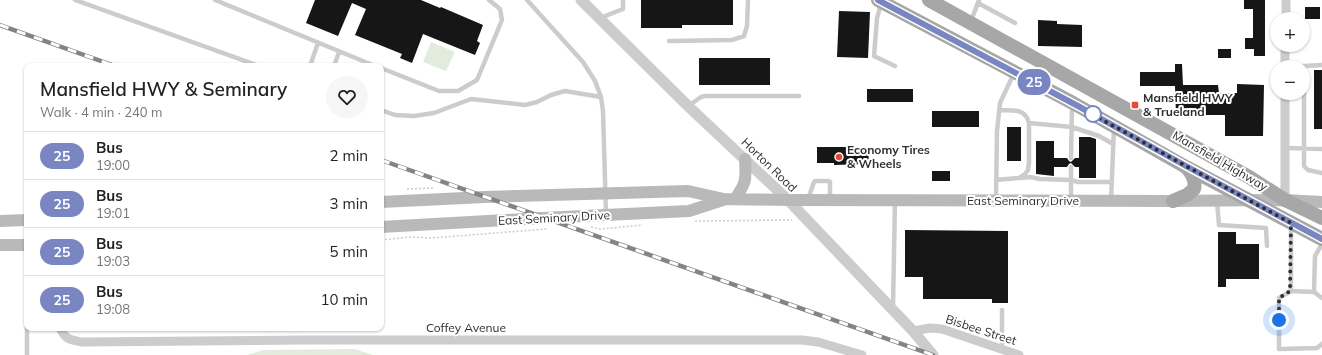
<!DOCTYPE html>
<html lang="en">
<head>
<meta charset="utf-8">
<style>
	:root { --surface:#fff; --page:#f6f6f6; --text:#222; --muted:#767676; --line:#e0e0e0 }
	body { margin:0; font-family:Mulish,sans-serif; background:var(--page); color:var(--text); height:100vh; display:flex; flex-direction:column; font-size:15px; white-space:nowrap }
	* { box-sizing:border-box; margin:0 }
	p { font-size:13px; color:var(--muted) }
	.icon { flex:none; width:22px; height:22px; fill:none; stroke:currentColor; stroke-width:2; stroke-linecap:round; stroke-linejoin:round }
	.map { position:relative; flex:1; overflow:hidden }
	.panel { position:absolute; left:24px; top:63px; width:360px; height:268px; display:flex; flex-direction:column; background:var(--surface); border-radius:8px; box-shadow:0 1px 3px #0004 }
	.panel>* { flex:none }
	.badge { padding:0 8px; border-radius:13px; font-size:14px; line-height:26px }
	.buttons { position:absolute; left:1270px; top:12px; display:grid; gap:8px }
	.buttons a { display:grid; place-items:center; width:40px; height:40px; border-radius:50%; background:var(--surface); box-shadow:0 1px 3px #0004; font-size:20px }
	.you { position:absolute; width:20px; height:20px; margin:-10px; border:3px solid #fff; border-radius:50%; background:#1a73e8; box-shadow:0 0 0 6px #1a73e833 }
	.map>.badge { position:absolute; translate:-50% -50%; box-shadow:0 0 0 2px #fff }
	.round { display:grid; place-items:center; flex:none; width:42px; height:42px; border-radius:21px; background:var(--page) }
	.overview { display:flex; align-items:center; justify-content:space-between; height:68px; padding:0 16px }
	h1 { font-size:19px; font-weight:600; line-height:30px }
	ul { padding:0; list-style:none }
	li { display:flex; align-items:center; gap:12px; height:48px; padding:0 16px; border-top:1px solid var(--line) }
	li div { flex:1 }
	li b { display:block; font-size:15px }
	li em { font-style:normal }
	li .badge { min-width:44px; font-weight:700; text-align:center }
	.map>svg:first-child { display:block }
</style>
</head>
<body>
<div class="map">
<svg width="1322" height="355" viewBox="0 0 1322 355">
	<rect width="100%" height="100%" fill="#fff"/>
	<path fill="#e2ecdd" d="M 431,42 L 455,52 L 446,71 L 423,62 Z
		M 355,349 L 373,355 L 247,355 L 263,350 Z"/>
	<path fill="#161616" d="M 315,0 L 421,0 L 440,8 L 441,7 L 483,25 L 477,41 L 480,43 L 475,55 L 423,34 L 412,63 L 400,58 L 402,54 L 355,35 L 366,9 L 352,3 L 338,36 L 306,23 Z
		M 641,0 L 733,0 L 733,25 L 682,25 L 682,28 L 641,28 Z
		M 1244,0 L 1265,0 L 1265,56 L 1254,56 L 1254,49 L 1245,49 L 1245,38 L 1253,38 L 1253,9 L 1244,9 Z
		M 1305,7 L 1320,7 L 1320,19 L 1305,19 Z
		M 839,11 L 870,12 L 868,58 L 837,57 Z
		M 1038,20 L 1057,21 L 1057,24 L 1082,25 L 1082,47 L 1038,46 Z
		M 1218,49 L 1231,49 L 1231,58 L 1218,58 Z
		M 699,58 L 770,58 L 770,85 L 699,85 Z
		M 1175,64 L 1182,64 L 1183,85 L 1218,85 L 1219,93 L 1237,93 L 1237,84 L 1264,85 L 1263,136 L 1225,136 L 1225,115 L 1176,115 L 1175,86 L 1140,86 L 1140,72 L 1175,72 Z
		M 1314,70 L 1322,70 L 1322,129 L 1314,129 Z
		M 867,89 L 913,89 L 913,102 L 867,102 Z
		M 932,111 L 979,111 L 979,127 L 932,127 Z
		M 1007,127 L 1021,127 L 1021,161 L 1007,161 Z
		M 1079,137 L 1090,137 L 1096,139 L 1096,178 L 1079,178 L 1079,167 L 1075,167 L 1071,163 L 1069,164 L 1067,167 L 1054,167 L 1054,176 L 1036,174 L 1036,141 L 1054,141 L 1054,158 L 1067,158 L 1069,161 L 1071,162 L 1075,158 L 1079,158 Z
		M 817,147 L 868,147 L 869,164 L 834,165 L 834,163 L 817,163 Z
		M 932,171 L 950,171 L 950,181 L 932,181 Z
		M 905,230 L 1008,231 L 1008,303 L 992,303 L 992,299 L 923,299 L 923,277 L 905,277 Z
		M 1218,232 L 1236,232 L 1236,244 L 1259,244 L 1259,279 L 1226,279 L 1226,287 L 1218,287 Z"/>
	<g fill="none" stroke-linecap="round" stroke-linejoin="round">
		<path stroke="#ccc" stroke-width="1.5" stroke-dasharray="2 2" stroke-linecap="butt" d="M 407,189 L 435,188
			M 695,221 L 792,220
			M 591,227 L 600,229 L 643,225
			M 381,240 L 410,237 L 431,238 L 547,229"/>
		<path stroke="#ccc" stroke-width="4.5" d="M 75,0 L 259,66
			M 215,0 L 375,66
			M 527,0 L 583,62 L 595,81 L 601,97 L 603,111 L 606,214
			M 978,3 L 1015,23
			M 881,4 L 877,18 L 874,56 L 895,66
			M 600,18 L 623,9 L 623,0
			M 971,21 L 979,0
			M 669,41 L 732,40 L 744,36 L 747,26 L 748,0
			M 1322,65 L 1304,66 L 1304,166 L 1308,170 L 1322,173
			M 310,66 L 318,43
			M 334,66 L 339,52
			M 1285,66 L 1304,66
			M 381,68 L 439,91 L 458,91 L 477,80 L 502,20 L 500,9 L 489,0
			M 688,106 L 701,97 L 705,96 L 799,96
			M 381,110 L 395,115 L 414,116 L 434,113 L 471,99 L 525,105 L 537,102 L 551,95 L 565,91 L 601,97
			M 1029,123 L 1072,127 L 1099,136 L 1113,144
			M 1285,148 L 1322,149
			M 1071,158 L 1072,106
			M 1020,178 L 1030,177 L 1040,179 L 1071,180 L 1078,182 L 1111,182
			M 996,180 L 1019,178 L 1025,174 L 1028,170 L 1029,163 L 1029,123 C 1025,107 1012,111 999,110
			M 808,199 L 814,182 L 815,181 L 829,181 L 830,182 L 830,200
			M 996,200 L 997,131 L 1000,103 L 1014,73
			M 1071,201 L 1071,167
			M 1111,201 L 1114,128
			M 1217,201 L 1219,225 L 1266,228 L 1267,246
			M 1291,225 L 1291,291 L 1314,292 L 1315,256 L 1322,244
			M 1291,291 L 1279,298 L 1279,349 L 1317,348 L 1322,344
			M 1314,292 L 1322,298
			M 893,307 L 895,201
			M 1002,310 L 1002,349
			M 27,355 L 27,328"/>
		<path stroke="#ccc" stroke-width="9" d="M 1286,19 L 1286,0
			M 1285,67 L 1285,45
			M 1285,200 L 1285,93
			M 60,328 C 66,340 70,340 82,342 L 303,340 L 802,340 L 818,342 L 862,355
			M 913,331 L 930,328 L 942,329 L 1019,355"/>
		<path stroke="#ccc" stroke-width="11" d="M 581,0 L 688,106 L 788,200 L 913,331 L 933,355"/>
		<path stroke="#b9b9b9" stroke-width="12" d="M 735,199 C 747,181 746,180 745,159
			M 381,202 L 485,197 L 688,191 L 724,199 L 788,200 L 1173,201 L 1285,200 L 1322,202
			M 0,221 L 27,220
			M 381,227 L 542,218 L 689,211 L 723,200
			M 0,245 L 27,245"/>
		<path stroke="#a7a7a7" stroke-width="14" d="M 878,0 L 1073,103 L 1186,167 L 1322,239
			M 929,0 L 1249,177 L 1285,200 L 1322,218
			M 1173,201 L 1187,195 L 1194,189 C 1196,180 1192,173 1186,167"/>
		<g stroke="#848484" stroke-width="4.5">
			<path id="rail" d="M 0,25 L 115,66
				M 381,160 L 933,355"/>
		</g>
		<use href="#rail" stroke="#fff" stroke-width="3" stroke-dasharray="9" stroke-linecap="butt"/>
	</g>
	<g fill="none" stroke-linecap="round" stroke-linejoin="round">
		<g stroke="#fff" stroke-width="9">
			<path id="line" d="M 878,0 L 1078,106 L 1186,166 L 1322,239"/>
		</g>
		<use href="#line" stroke="#7986c2" stroke-width="6"/>
		<path stroke="#2f2f2f" stroke-width="4" stroke-dasharray="0 7.2" d="M 1093,114 L 1090,113 L 1186,166 L 1291,223 L 1290,291 L 1279,298 L 1279,320"/>
	</g>
	<g fill="#e24c35" stroke="#fff" stroke-width="1.5">
		<rect x="1131" y="101" width="8" height="8" rx="2"/>
		<circle cx="839" cy="157" r="4"/>
	</g>
	<circle fill="#fff" stroke="#7986c2" stroke-width="2" cx="1093" cy="114" r="8"/>
	<g text-anchor="middle" stroke-width="4" stroke-linejoin="round" paint-order="stroke">
		<g font-size="12" font-weight="bold" fill="#2f2f2f" stroke="#fff" text-anchor="start">
			<text x="1143" y="102">Mansfield HWY<tspan x="1143" dy="14">&amp; Trueland</tspan></text>
			<text x="847" y="154">Economy Tires<tspan x="847" dy="14">&amp; Wheels</tspan></text>
		</g>
		<g font-size="12" fill="#2f2f2f" stroke="#fff">
			<text transform="translate(1220 161) rotate(30)" y="4">Mansfield Highway</text>
			<text transform="translate(769 165) rotate(44)" y="4">Horton Road</text>
			<text x="1023" y="205">East Seminary Drive</text>
			<text transform="translate(554 218) rotate(-3)" y="4">East Seminary Drive</text>
			<text x="466" y="332">Coffey Avenue</text>
			<text transform="translate(981 330) rotate(18)" y="4">Bisbee Street</text>
		</g>
	</g>
</svg>
<div class="buttons">
<a>+</a>
<a>−</a>
</div>
<div class="you" style="left:1279px;top:320px"></div>
<b class="badge" style="left:1034px;top:82px;background:#7986c2;color:#fff">25</b>
<section class="panel">
<div class="overview"><div><h1>Mansfield HWY &amp; Seminary</h1><p>Walk · 4 min · 240 m</p></div><a class="round"><svg class="icon" aria-label="heart" viewBox="0 0 24 24"><path d="M12 20l-8-8c-3-5 5-10 8-4 3-6 11-1 8 4z"/></svg></a></div>
<ul>
<li><span class="badge" style="background:#7986c2;color:#fff">25</span><div><b>Bus</b><p>19:00</p></div><em>2 min</em></li>
<li><span class="badge" style="background:#7986c2;color:#fff">25</span><div><b>Bus</b><p>19:01</p></div><em>3 min</em></li>
<li><span class="badge" style="background:#7986c2;color:#fff">25</span><div><b>Bus</b><p>19:03</p></div><em>5 min</em></li>
<li><span class="badge" style="background:#7986c2;color:#fff">25</span><div><b>Bus</b><p>19:08</p></div><em>10 min</em></li>
</ul>
</section>
</div>
</body>
</html>
